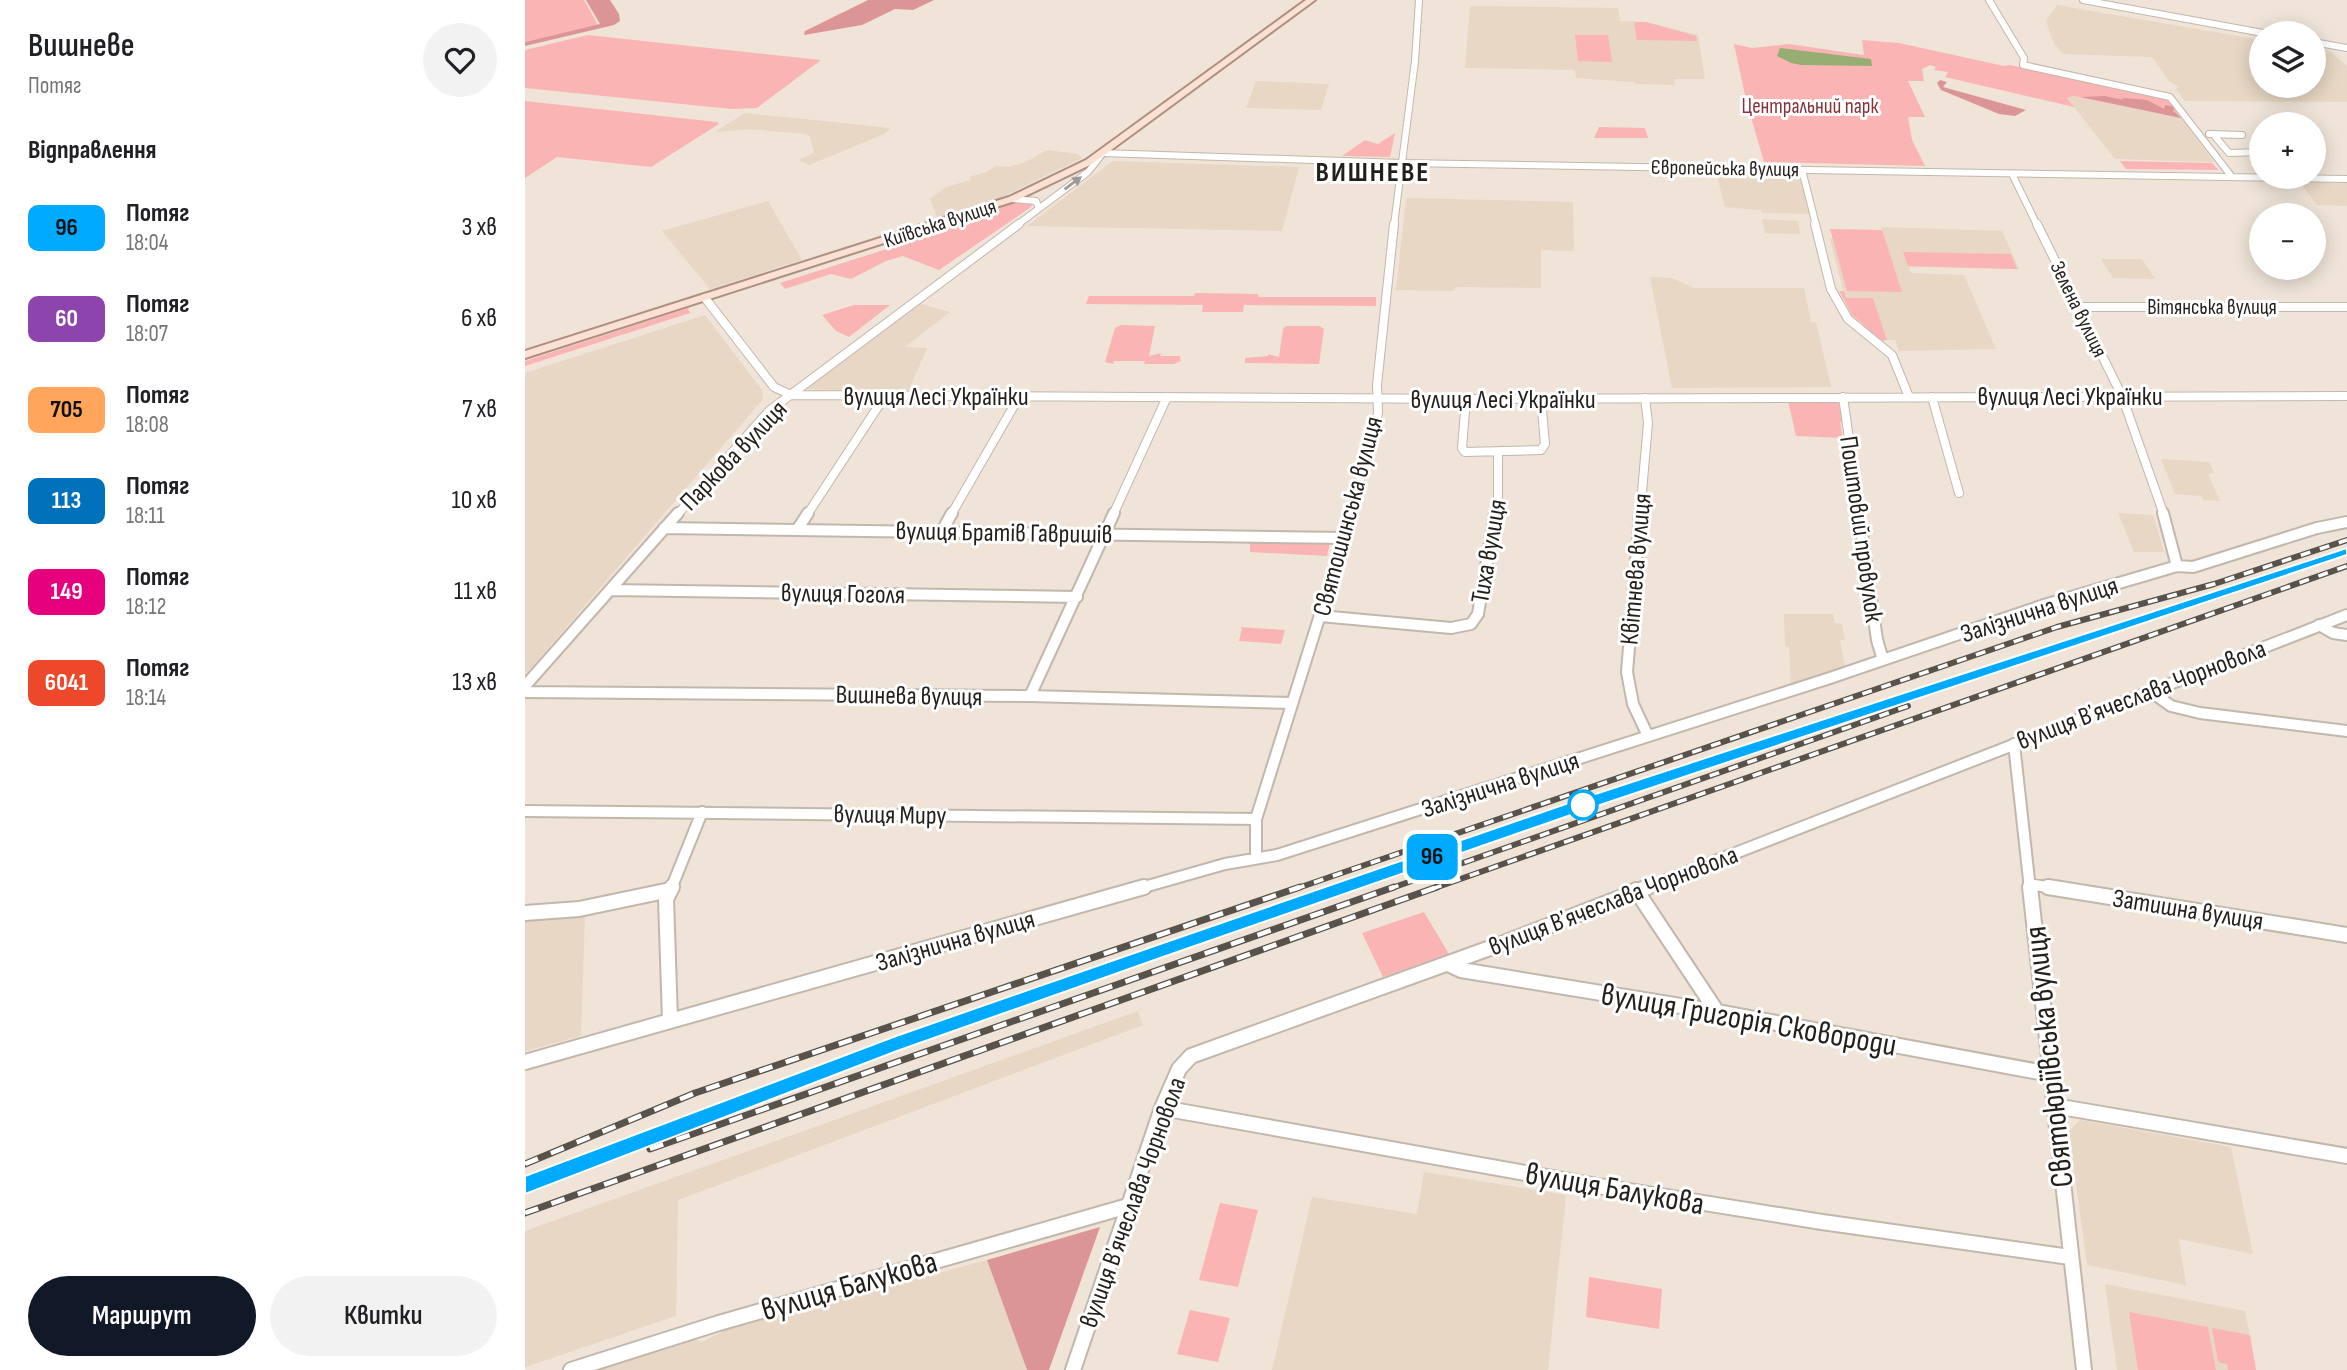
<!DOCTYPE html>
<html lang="uk">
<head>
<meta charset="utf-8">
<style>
	:root { --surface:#fff; --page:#f2f2f2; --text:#202124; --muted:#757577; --accent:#111827 }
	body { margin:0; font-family:"Sofia Sans Condensed",sans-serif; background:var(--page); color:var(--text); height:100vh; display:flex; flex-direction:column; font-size:26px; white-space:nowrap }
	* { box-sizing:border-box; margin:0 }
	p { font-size:23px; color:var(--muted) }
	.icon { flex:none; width:38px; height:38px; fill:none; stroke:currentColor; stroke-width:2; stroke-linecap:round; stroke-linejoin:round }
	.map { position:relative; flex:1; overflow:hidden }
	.drawer { display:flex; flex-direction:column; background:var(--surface); width:525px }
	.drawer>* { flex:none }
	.badge { padding:0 14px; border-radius:10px; font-size:24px; line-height:46px }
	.tools { position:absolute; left:1724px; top:21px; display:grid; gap:14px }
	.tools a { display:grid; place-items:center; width:77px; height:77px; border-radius:50%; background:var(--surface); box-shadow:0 4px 18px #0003; font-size:35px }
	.map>.badge { position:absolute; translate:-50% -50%; box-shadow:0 0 0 4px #fff }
	h2 { padding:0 28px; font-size:26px; line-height:63px }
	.round { display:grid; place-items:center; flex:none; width:74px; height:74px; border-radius:37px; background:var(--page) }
	.summary { display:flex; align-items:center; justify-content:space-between; height:119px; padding:0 28px }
	h1 { font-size:33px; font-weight:600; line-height:52px }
	.button { display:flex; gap:14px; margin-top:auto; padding:14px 28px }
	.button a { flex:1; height:80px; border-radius:42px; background:var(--accent); color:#fff; font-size:28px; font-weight:600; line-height:80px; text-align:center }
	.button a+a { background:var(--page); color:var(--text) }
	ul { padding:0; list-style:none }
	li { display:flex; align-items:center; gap:21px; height:91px; padding:0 28px }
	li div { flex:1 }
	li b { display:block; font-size:26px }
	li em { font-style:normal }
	li .badge { min-width:77px; font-weight:700; text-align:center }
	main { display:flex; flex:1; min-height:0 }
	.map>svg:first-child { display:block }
</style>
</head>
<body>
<main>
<section class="drawer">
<div class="summary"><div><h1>Вишневе</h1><p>Потяг</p></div><a class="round"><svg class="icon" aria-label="heart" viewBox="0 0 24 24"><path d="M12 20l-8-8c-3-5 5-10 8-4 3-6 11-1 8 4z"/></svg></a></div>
<h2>Відправлення</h2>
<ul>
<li><span class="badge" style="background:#0af;color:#111">96</span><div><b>Потяг</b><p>18:04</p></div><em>3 хв</em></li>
<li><span class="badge" style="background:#8e44ad;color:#fff">60</span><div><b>Потяг</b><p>18:07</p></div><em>6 хв</em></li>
<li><span class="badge" style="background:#ffa55c;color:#111">705</span><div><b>Потяг</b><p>18:08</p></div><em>7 хв</em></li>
<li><span class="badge" style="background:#0072bc;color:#fff">113</span><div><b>Потяг</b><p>18:11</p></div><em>10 хв</em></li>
<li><span class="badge" style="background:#e6007e;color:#fff">149</span><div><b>Потяг</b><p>18:12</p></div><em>11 хв</em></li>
<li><span class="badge" style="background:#ee482b;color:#fff">6041</span><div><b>Потяг</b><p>18:14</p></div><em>13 хв</em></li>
</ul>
<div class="button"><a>Маршрут</a><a>Квитки</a></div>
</section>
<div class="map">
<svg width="1822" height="1370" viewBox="0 0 1822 1370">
	<rect width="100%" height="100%" fill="#efe4d7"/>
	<path fill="#e7d7c4" d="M 1532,5 L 1736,40 L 1736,86 L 1788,86 L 1789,49 L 1805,51 L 1822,66 L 1822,102 L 1660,101 L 1651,89 L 1654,87 L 1645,82 L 1627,57 L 1538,54 L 1528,42 L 1521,21 Z
		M 945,6 L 1093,8 L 1095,21 L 1121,22 L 1173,35 L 1180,79 L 1149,79 L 1150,85 L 1110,84 L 1109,82 L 1051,78 L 1050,70 L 940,68 Z
		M 731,81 L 804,84 L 796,110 L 721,108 Z
		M 1548,96 L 1656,118 L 1689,162 L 1590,159 L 1542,98 Z
		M 220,113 L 365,128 L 359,134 L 284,165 L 274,160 L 289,153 L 285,137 L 281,134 L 224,129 L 190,132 Z
		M 522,150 L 553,154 L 557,158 L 475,198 L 413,220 L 405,199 L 421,187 L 446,180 L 444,177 L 462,172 L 470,166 L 483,167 L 501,162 Z
		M 588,161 L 774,167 L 757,231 L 502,226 Z
		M 1191,172 L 1274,175 L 1285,214 L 1237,213 L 1236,210 L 1200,207 Z
		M 1775,182 L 1822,183 L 1822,206 L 1792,205 Z
		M 881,198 L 1048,202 L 1049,251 L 1016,250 L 1016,288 L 931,287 L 928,291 L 871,290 Z
		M 243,201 L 277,260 L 185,289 L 137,231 Z
		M 1237,219 L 1273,221 L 1275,234 L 1240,233 Z
		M 1356,227 L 1477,231 L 1494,269 L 1384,267 L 1386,273 L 1439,275 L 1471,349 L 1374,351 L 1370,340 L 1362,340 L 1348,299 L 1320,298 L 1305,239 L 1359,240 Z
		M 1576,259 L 1617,259 L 1630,279 L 1588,278 Z
		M 1125,277 L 1147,278 L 1169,288 L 1279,288 L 1286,322 L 1291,322 L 1306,387 L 1147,388 Z
		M 392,303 L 425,312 L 380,347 L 402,348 L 383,392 L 281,389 Z
		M 180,315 L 237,390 L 238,399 L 0,675 L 0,373 Z
		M 1636,459 L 1684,462 L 1689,473 L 1683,474 L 1695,501 L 1678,500 L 1676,496 L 1650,494 Z
		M 1593,513 L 1628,515 L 1639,552 L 1609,552 Z
		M 1259,614 L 1308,614 L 1310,623 L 1317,624 L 1320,640 L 1315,640 L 1320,667 L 1266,684 L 1264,647 L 1260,646 Z
		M 60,914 L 56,1036 L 0,1051 L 0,918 Z
		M 613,1011 L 618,1025 L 153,1200 L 151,1316 L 0,1367 L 0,1231 Z
		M 1555,1120 L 1706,1147 L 1728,1254 L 1654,1239 L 1661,1285 L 1562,1265 L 1544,1131 Z
		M 899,1172 L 1041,1195 L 1023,1370 L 747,1370 L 787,1197 L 892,1214 Z
		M 462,1260 L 502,1370 L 61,1370 L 167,1339 L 177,1342 L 203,1329 Z
		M 1580,1284 L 1720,1311 L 1731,1370 L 1592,1370 Z"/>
	<path fill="#fbb4b4" d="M 0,0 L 59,0 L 73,25 L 0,42 Z
		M 1109,22 L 1121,22 L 1171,36 L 1172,41 L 1112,40 Z
		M 63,35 L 296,60 L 232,108 L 206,109 L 0,88 L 0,50 Z
		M 1050,35 L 1083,35 L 1087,62 L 1053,61 Z
		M 1337,40 L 1374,43 L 1479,66 L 1485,65 L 1640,97 L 1656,118 L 1548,96 L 1542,98 L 1549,107 L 1420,77 L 1423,72 L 1409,70 L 1411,67 L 1405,65 L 1397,69 L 1399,81 L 1383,81 L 1400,117 L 1383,117 L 1387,140 L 1400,166 L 1239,162 L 1221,100 L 1209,44 L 1227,48 L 1264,44 L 1339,55 Z
		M 0,101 L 192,122 L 194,124 L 126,167 L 32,157 L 0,178 Z
		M 1074,127 L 1120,128 L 1123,138 L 1069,138 Z
		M 870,133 L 865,157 L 817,156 L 840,140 L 853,144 Z
		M 1595,161 L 1687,163 L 1693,170 L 1601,169 Z
		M 491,202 L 508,203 L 506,207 L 414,270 L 378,256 L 361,261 L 326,279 L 306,274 L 260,289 L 255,283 L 393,239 Z
		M 1305,229 L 1357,230 L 1377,292 L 1322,291 Z
		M 1378,252 L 1486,254 L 1492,269 L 1383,266 Z
		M 1314,291 L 1319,291 L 1321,298 L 1348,298 L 1362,340 L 1357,341 L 1327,315 Z
		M 670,293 L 733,294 L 733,297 L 851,297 L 851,306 L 719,305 L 718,312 L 677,312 L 678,305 L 561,304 L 564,296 L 669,296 Z
		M 329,305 L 365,305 L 324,337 L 311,331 L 297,315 Z
		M 163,308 L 165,313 L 0,366 L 0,361 Z
		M 596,325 L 630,326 L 624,356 L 636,353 L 635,356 L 655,356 L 656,361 L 649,364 L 619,364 L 620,361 L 589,361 L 588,364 L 580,362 L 590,328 Z
		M 761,326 L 795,326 L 799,329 L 794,364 L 720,363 L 720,358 L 743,356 L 743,354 L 754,357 L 758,329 Z
		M 1263,401 L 1313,402 L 1319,422 L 1315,422 L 1318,438 L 1271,436 Z
		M 805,542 L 802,556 L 725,552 L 725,543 Z
		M 714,627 L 760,630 L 756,644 L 714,641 L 717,628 Z
		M 899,912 L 924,954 L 858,977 L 837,933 Z
		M 695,1203 L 733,1210 L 713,1287 L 674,1280 Z
		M 1064,1277 L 1137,1289 L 1134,1329 L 1061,1317 Z
		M 665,1310 L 705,1318 L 693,1362 L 652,1354 Z
		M 1604,1312 L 1683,1327 L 1691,1370 L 1613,1370 Z
		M 1687,1328 L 1725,1335 L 1731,1370 L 1703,1370 L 1702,1364 L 1693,1362 Z"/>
	<path fill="#dc9596" d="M 61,0 L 85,0 L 94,14 L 95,21 L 89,25 L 0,46 L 0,42 L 75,24 Z
		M 343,0 L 409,0 L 388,10 L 370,9 L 337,25 L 279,35 L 280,31 Z
		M 1415,80 L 1422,82 L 1418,87 L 1501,110 L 1490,116 L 1474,114 L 1416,90 L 1412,83 Z
		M 1580,96 L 1599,100 L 1597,98 L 1599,98 L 1622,100 L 1639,109 L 1640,105 L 1651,107 L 1648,111 L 1656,118 L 1556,97 Z
		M 575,1227 L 524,1370 L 502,1370 L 462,1260 Z"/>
	<path fill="#97ae73" d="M 1255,48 L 1346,59 L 1347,66 L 1276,65 L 1266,63 L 1252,56 Z"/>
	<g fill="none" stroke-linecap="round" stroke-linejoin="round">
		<g stroke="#c2b7ab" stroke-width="8">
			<path id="minor-far3" d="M 1464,0 L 1499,58 L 1498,65 L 1645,97 L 1707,177
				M 1558,0 L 1738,33
				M 1788,42 L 1822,48
				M 1684,134 L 1717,135
				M 1688,134 L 1704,153 L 1736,152
				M 1277,170 L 1291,225
				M 1487,174 L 1512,225
				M 487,199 L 511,201 L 514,208
				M 492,225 L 563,172 L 578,153 L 876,163 L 1822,179
				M 869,225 L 890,61 L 894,0"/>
		</g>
		<g stroke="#c2b7ab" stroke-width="10">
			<path id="minor-far2" d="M 1290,224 L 1306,289 L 1323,319 L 1367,355 L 1384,397
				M 1512,224 L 1597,396 L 1639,515
				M 180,298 L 249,387 L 266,395 L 941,399 L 1822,396
				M 1552,307 L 1822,307
				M 1318,397 L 1335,515
				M 1407,397 L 1434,493
				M 941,399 L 937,448 L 940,452 L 1016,450 L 1020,444 L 1016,399
				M 152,515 L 244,411 L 494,224
				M 282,515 L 360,396
				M 426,515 L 494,397
				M 588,515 L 642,397
				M 826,515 L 853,413 L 852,385 L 869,224
				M 970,515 L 973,497 L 973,453
				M 1115,515 L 1123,423 L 1120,398"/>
		</g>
		<g stroke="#c2b7ab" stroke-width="14">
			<path id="minor-far1" d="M 1115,513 L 1102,672 L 1108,704 L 1123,736
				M 1334,513 L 1352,640 L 1358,660
				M 1638,513 L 1652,566
				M 139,528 L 820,538
				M 272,530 L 283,513
				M 417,531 L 427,513
				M 85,590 L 552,597
				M 795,616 L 926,628 L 946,624 L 953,614 L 970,513
				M 1794,625 L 1808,633 L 1822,635
				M 0,686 L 153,513
				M 1625,691 L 1646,706 L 1675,713 L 1822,731
				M 0,692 L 505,696 L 767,703
				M 505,696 L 589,513
				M 1489,744 L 1505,889
				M 0,811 L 731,819
				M 731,858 L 731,819 L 827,513
				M 1504,884 L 1534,889
				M 146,889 L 177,812
				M 612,889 L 700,864 L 752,855 L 1305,678 L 1519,605 L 1652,566 L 1668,567 L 1792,528 L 1822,522
				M 1118,889 L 1822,615"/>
		</g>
		<g stroke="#c2b7ab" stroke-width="18">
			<path id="minor" d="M 1505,887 L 1559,1370
				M 1523,887 L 1822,935
				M 1111,890 L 1192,1012
				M 0,913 L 54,909 L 145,890
				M 923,964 L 936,970 L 1192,1012 L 1525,1074
				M 145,1020 L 141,899 L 147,887
				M 0,1062 L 619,887
				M 1530,1106 L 1822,1156
				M 637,1108 L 1067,1185 L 1297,1222 L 1545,1257
				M 46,1370 L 194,1323 L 603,1206
				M 548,1370 L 637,1108 L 654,1069 L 666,1056 L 979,943 L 1123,887"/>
		</g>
		<g stroke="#ae8f80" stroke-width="4">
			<path id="major" d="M 781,0 L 790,0 L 567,164 L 490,201 L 0,358 L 0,351 L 484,197 L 561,160 Z"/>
		</g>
		<use href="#minor-far3" stroke="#fff" stroke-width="6"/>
		<use href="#minor-far2" stroke="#fff" stroke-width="8"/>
		<use href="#minor-far1" stroke="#fff" stroke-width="10"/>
		<use href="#minor" stroke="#fff" stroke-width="14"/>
		<use href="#major" fill="#fbe0d4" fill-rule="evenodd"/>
		<g stroke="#58524b" stroke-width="6">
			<path id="rail-far1" d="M 770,889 L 1532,627 L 1689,584 L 1822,540
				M 815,889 L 1063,803 L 1822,552
				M 864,889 L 1383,706
				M 907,889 L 1822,566"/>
		</g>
		<g stroke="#58524b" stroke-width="7">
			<path id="rail" d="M 125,1149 L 869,887
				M 0,1164 L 170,1093 L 775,887
				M 0,1185 L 371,1044 L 820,887
				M 0,1213 L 912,887"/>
		</g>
		<use href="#rail-far1" stroke="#fff" stroke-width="3.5" stroke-dasharray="10" stroke-linecap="butt"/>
		<use href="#rail" stroke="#fff" stroke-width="4.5" stroke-dasharray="14" stroke-linecap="butt"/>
	</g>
	<defs><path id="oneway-solid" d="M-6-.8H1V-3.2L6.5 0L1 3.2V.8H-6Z" transform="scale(1.75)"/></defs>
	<use fill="#9c9a98" href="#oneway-solid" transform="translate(548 183) rotate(-37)"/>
	<path fill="#0af" stroke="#fff" stroke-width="2" d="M 1822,548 L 1822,555 L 1069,807 L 638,957 L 372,1051 L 0,1194 L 0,1176 L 371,1036 L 638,943 L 1058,798 Z"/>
	<circle fill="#fff" stroke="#0af" stroke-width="3.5" cx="1058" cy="805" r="14"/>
	<g text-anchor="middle" stroke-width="6" stroke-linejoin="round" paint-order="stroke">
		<g font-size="21" fill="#863238" stroke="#fff">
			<text x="1285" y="113">Центральний парк</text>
		</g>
		<g font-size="21" fill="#231f1a" stroke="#fff">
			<text transform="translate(1200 168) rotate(1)" y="7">Європейська вулиця</text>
			<text transform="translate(415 223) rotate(-18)" y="7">Київська вулиця</text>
			<text x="1687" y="314">Вітянська вулиця</text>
			<text transform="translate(1554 309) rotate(64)" y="7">Зелена вулиця</text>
		</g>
		<g font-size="26" fill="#231f1a" stroke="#fff">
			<text x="411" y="405">вулиця Лесі Українки</text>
			<text x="1545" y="405">вулиця Лесі Українки</text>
			<text x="978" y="408">вулиця Лесі Українки</text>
			<text transform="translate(208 455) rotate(-46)" y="9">Паркова вулиця</text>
			<text transform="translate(822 516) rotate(-75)" y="9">Святошинська вулиця</text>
			<text transform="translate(1337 529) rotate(82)" y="9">Поштовий провулок</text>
			<text transform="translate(479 532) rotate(1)" y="9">вулиця Братів Гавришів</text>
			<text transform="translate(963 551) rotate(-80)" y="9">Тиха вулиця</text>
			<text transform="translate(1110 569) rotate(-85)" y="9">Квітнева вулиця</text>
			<text transform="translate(318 593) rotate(1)" y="9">вулиця Гоголя</text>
			<text transform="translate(1514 609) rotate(-18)" y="9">Залізнична вулиця</text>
			<text transform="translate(1616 694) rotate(-21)" y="9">вулиця Вʼячеслава Чорновола</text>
			<text transform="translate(384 695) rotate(1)" y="9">Вишнева вулиця</text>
			<text transform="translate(975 784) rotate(-18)" y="9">Залізнична вулиця</text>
			<text transform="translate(365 814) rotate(1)" y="9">вулиця Миру</text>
			<text transform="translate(1088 900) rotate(-21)" y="9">вулиця Вʼячеслава Чорновола</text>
			<text transform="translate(1663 909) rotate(9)" y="9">Затишна вулиця</text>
			<text transform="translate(430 940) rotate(-16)" y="9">Залізнична вулиця</text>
			<text transform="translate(607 1202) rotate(-70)" y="9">вулиця Вʼячеслава Чорновола</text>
		</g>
		<g font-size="28" font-weight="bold" letter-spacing="2" fill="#231f1a" stroke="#fff">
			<text x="848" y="181">ВИШНЕВЕ</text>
		</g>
		<g font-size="32" fill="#231f1a" stroke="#fff">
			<text transform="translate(1224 1019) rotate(10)" y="11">вулиця Григорія Сковороди</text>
			<text transform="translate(1523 1057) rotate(-96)" y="11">Святоюріївська вулиця</text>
			<text transform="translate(1090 1188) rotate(10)" y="11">вулиця Балукова</text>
			<text transform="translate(324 1285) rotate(-16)" y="11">вулиця Балукова</text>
		</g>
	</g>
</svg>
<div class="tools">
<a><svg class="icon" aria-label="layers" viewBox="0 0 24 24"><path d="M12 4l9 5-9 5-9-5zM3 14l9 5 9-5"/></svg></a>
<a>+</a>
<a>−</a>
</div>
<b class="badge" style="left:907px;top:857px;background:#0af;color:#111">96</b>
</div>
</main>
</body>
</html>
